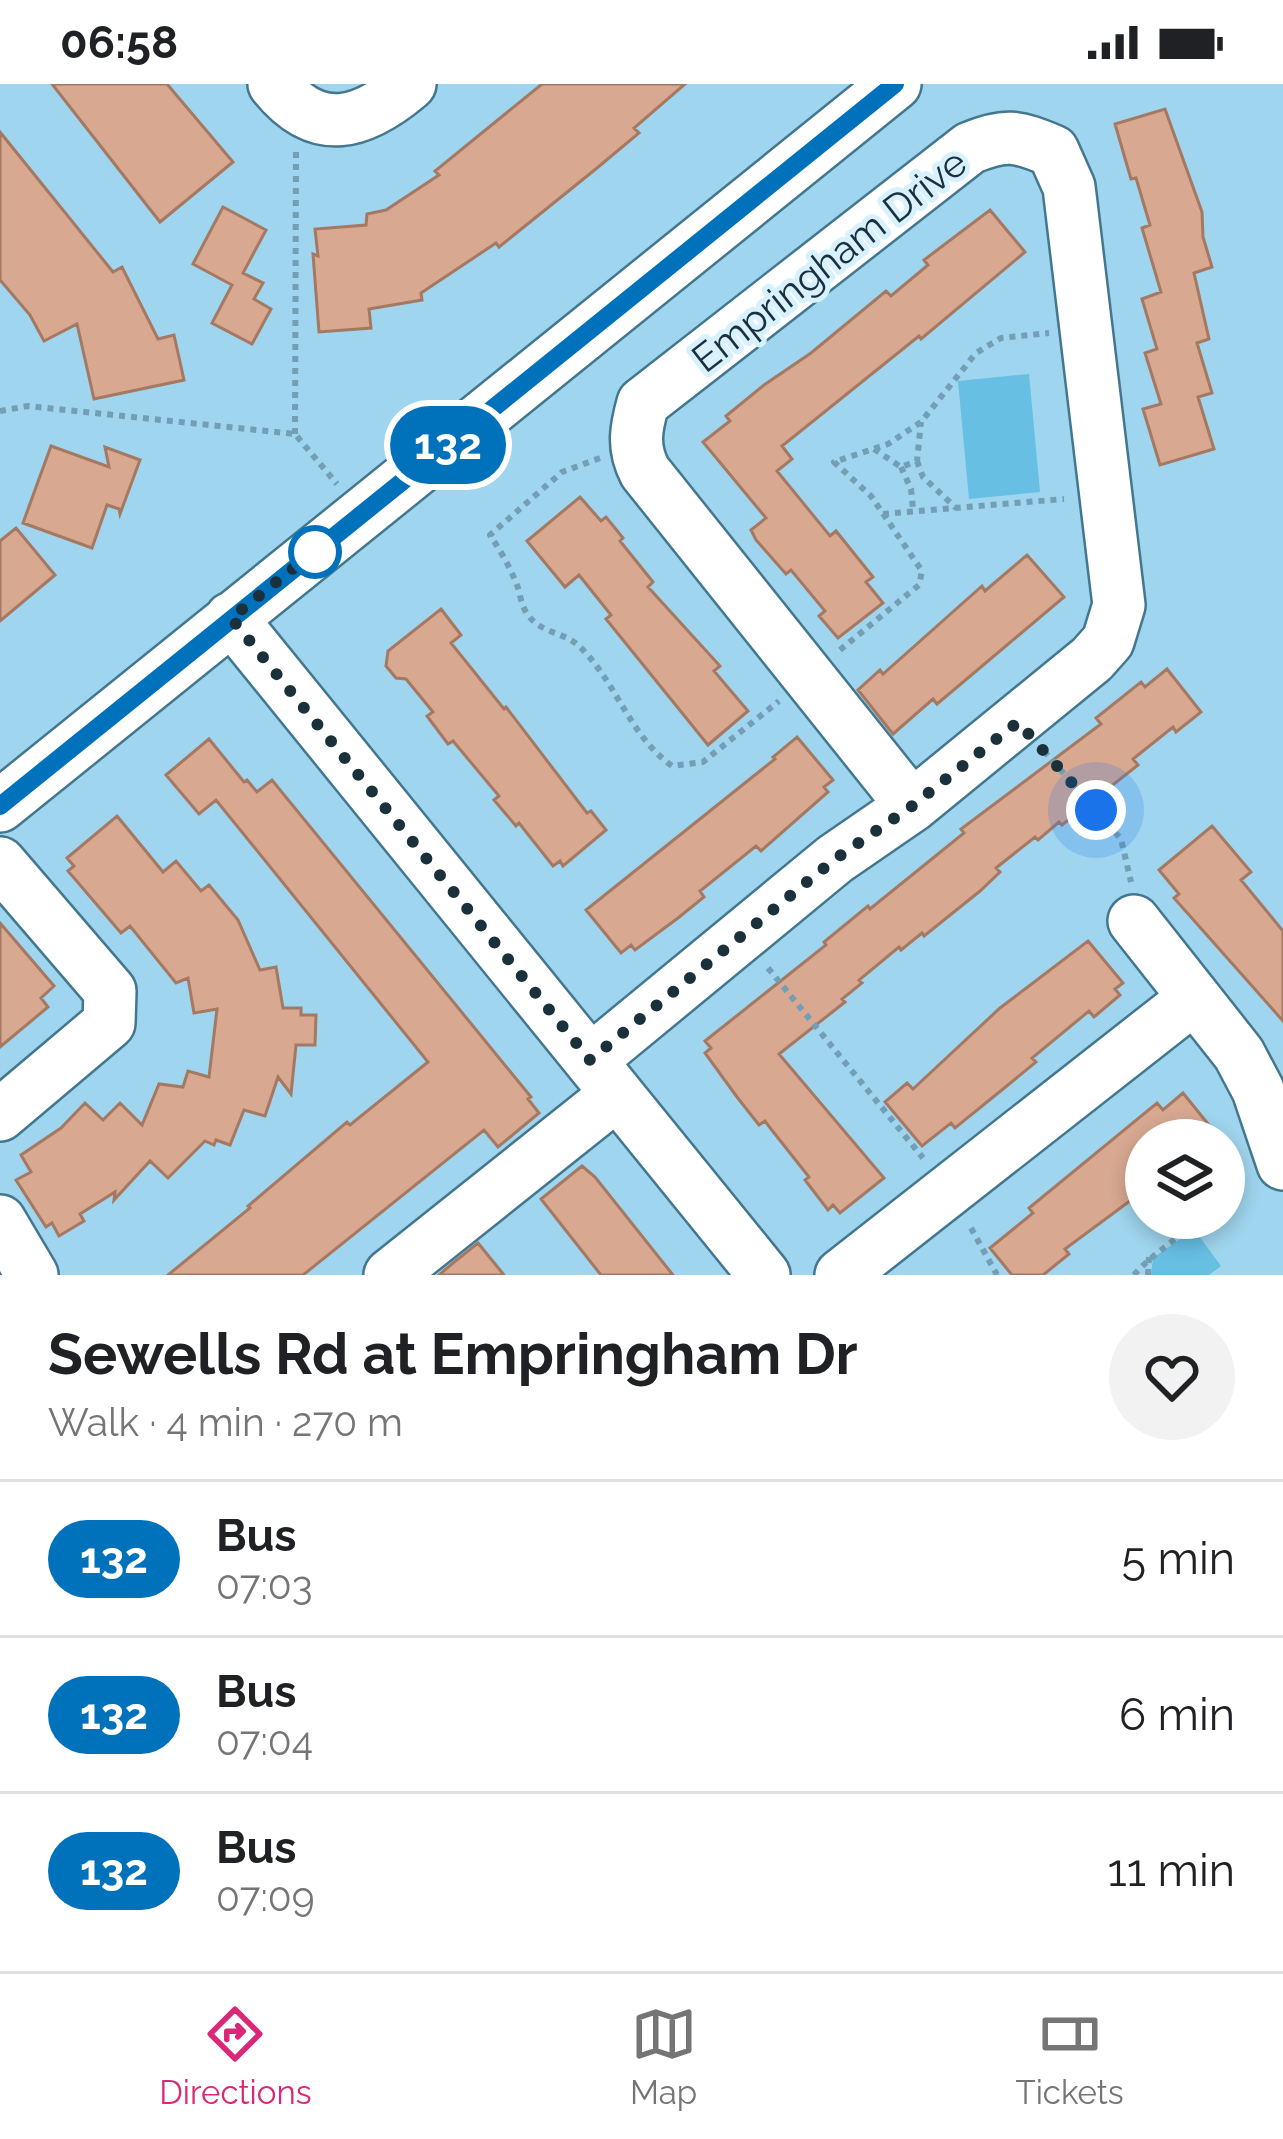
<!DOCTYPE html>
<html lang="en">
<head>
<meta charset="utf-8">
<style>
	:root { --surface:#fff; --page:#f2f2f2; --text:#202124; --muted:#757577; --line:#e0e0e0; --accent:#db2777 }
	body { margin:0; font-family:Raleway,sans-serif; background:var(--page); color:var(--text); height:100vh; display:flex; flex-direction:column; font-size:45px; white-space:nowrap }
	* { box-sizing:border-box; margin:0 }
	p { font-size:39px; color:var(--muted) }
	.icon { flex:none; width:66px; height:66px; fill:none; stroke:currentColor; stroke-width:2; stroke-linecap:round; stroke-linejoin:round }
	.map { position:relative; height:1191px; overflow:hidden }
	.details { display:flex; flex-direction:column; background:var(--surface); flex:1 }
	.details>* { flex:none }
	.badge { padding:0 24px; border-radius:39px; font-size:42px; line-height:78px }
	.controls { position:absolute; left:1125px; top:1035px; display:grid; gap:24px }
	.controls a { display:grid; place-items:center; width:120px; height:120px; border-radius:50%; background:var(--surface); box-shadow:0 6px 18px #0003; font-size:60px }
	.you { position:absolute; width:60px; height:60px; margin:-30px; border:9px solid #fff; border-radius:50%; background:#1a73e8; box-shadow:0 0 0 18px #1a73e833 }
	.map>.badge { position:absolute; translate:-50% -50%; box-shadow:0 0 0 6px #fff }
	.round { display:grid; place-items:center; flex:none; width:126px; height:126px; border-radius:63px; background:var(--page) }
	.headline { display:flex; align-items:center; justify-content:space-between; height:204px; padding:0 48px }
	h1 { font-size:57px; font-weight:700; line-height:90px }
	ul { padding:0; list-style:none }
	li { display:flex; align-items:center; gap:36px; height:156px; padding:0 48px; border-top:3px solid var(--line) }
	li div { flex:1 }
	li b { display:block; font-size:45px }
	li em { font-style:normal }
	li .badge { min-width:132px; font-weight:700; text-align:center }
	.status { display:flex; justify-content:space-between; align-items:center; height:84px; padding:0 60px; background:var(--surface); direction:ltr }
	.status svg { height:33px; fill:currentColor }
	.menu { display:flex; justify-content:space-around; align-items:center; height:168px; border-top:3px solid var(--line); background:var(--surface); font-size:33px; color:var(--muted) }
	.menu a { display:grid; justify-items:center; gap:6px }
	.menu .on { color:var(--accent) }
	.map>svg:first-child { display:block }
</style>
</head>
<body>
<div class="status"><b>06:58</b><svg viewBox="0 0 49 12"><path d="M0 12V9h3v3zM5 12V6h3v6zM10 12V3h3v9zM15 12V0h3v12zM26 1h20v11H26zM47 4h2v5h-2z"/></svg></div>
<div class="map">
<svg width="1283" height="1191" viewBox="0 0 1283 1191">
	<rect width="100%" height="100%" fill="#9fd5ee"/>
	<path fill="#67bfe4" d="M 1029,290 L 1040,408 L 969,415 L 958,297 Z
		M 1194,1145 L 1221,1182 L 1209,1191 L 1151,1191 L 1153,1174 Z"/>
	<path fill="#d8a891" stroke="#a57862" stroke-width="3" d="M 52,0 L 167,0 L 233,78 L 160,138 Z
		M 542,0 L 685,0 L 634,44 L 639,49 L 597,84 L 499,163 L 496,159 L 421,209 L 422,216 L 369,225 L 371,244 L 319,248 L 313,170 L 318,172 L 315,145 L 366,141 L 367,130 L 386,126 L 439,91 L 435,87 Z
		M 1165,25 L 1202,128 L 1203,153 L 1212,183 L 1194,189 L 1209,255 L 1197,259 L 1212,309 L 1198,313 L 1214,365 L 1160,381 L 1143,325 L 1161,320 L 1145,269 L 1157,265 L 1142,215 L 1161,208 L 1142,144 L 1150,141 L 1136,94 L 1131,95 L 1115,40 Z
		M 0,48 L 113,188 L 122,183 L 158,255 L 174,251 L 184,296 L 94,315 L 77,240 L 44,257 L 30,231 L 0,196 Z
		M 223,123 L 266,146 L 243,189 L 263,199 L 254,215 L 271,225 L 252,260 L 212,239 L 232,201 L 193,180 Z
		M 990,126 L 1025,168 L 921,255 L 919,252 L 782,362 L 792,375 L 777,387 L 830,452 L 836,447 L 873,493 L 866,498 L 883,519 L 838,554 L 819,532 L 825,527 L 791,486 L 786,490 L 756,456 L 751,446 L 766,434 L 703,358 L 730,337 L 726,332 L 764,301 L 811,269 L 886,207 L 891,212 L 928,181 L 924,176 Z
		M 51,362 L 109,383 L 105,363 L 140,376 L 120,430 L 119,425 L 107,421 L 92,464 L 23,439 Z
		M 580,413 L 601,437 L 606,433 L 623,454 L 620,457 L 653,498 L 648,503 L 720,582 L 714,587 L 748,627 L 708,661 L 606,535 L 611,531 L 579,491 L 565,503 L 527,457 Z
		M 16,444 L 55,491 L 0,537 L 0,457 Z
		M 1027,471 L 1064,513 L 937,620 L 933,615 L 893,650 L 858,606 L 880,586 L 883,590 L 982,502 L 985,507 Z
		M 441,525 L 461,551 L 451,559 L 504,625 L 506,623 L 587,729 L 591,727 L 606,746 L 563,782 L 560,777 L 553,782 L 519,739 L 516,742 L 494,716 L 499,712 L 453,657 L 448,660 L 427,632 L 433,628 L 406,595 L 396,594 L 386,582 L 388,567 Z
		M 1167,585 L 1201,628 L 1176,648 L 1173,643 L 1133,675 L 1138,681 L 1062,741 L 1059,738 L 1038,756 L 1035,753 L 996,784 L 1000,788 L 980,807 L 924,852 L 922,849 L 901,866 L 899,863 L 859,896 L 862,899 L 842,915 L 845,918 L 779,970 L 884,1094 L 840,1129 L 833,1121 L 828,1126 L 805,1096 L 809,1093 L 771,1045 L 765,1037 L 759,1041 L 737,1013 L 705,969 L 711,964 L 705,957 L 826,861 L 824,858 L 868,822 L 870,825 L 964,749 L 961,745 L 1101,640 L 1096,634 L 1141,598 L 1145,603 Z
		M 797,653 L 833,696 L 824,703 L 828,708 L 761,767 L 756,762 L 700,807 L 704,813 L 678,834 L 635,866 L 631,861 L 621,869 L 586,826 L 775,675 L 773,673 Z
		M 209,655 L 244,698 L 247,696 L 257,708 L 272,696 L 531,1013 L 528,1015 L 539,1029 L 498,1063 L 484,1046 L 303,1191 L 168,1191 L 250,1124 L 248,1122 L 347,1038 L 350,1041 L 428,978 L 216,716 L 199,730 L 166,691 Z
		M 117,732 L 163,788 L 176,777 L 201,807 L 209,801 L 238,836 L 260,886 L 276,883 L 283,924 L 301,924 L 301,931 L 316,931 L 315,961 L 296,961 L 291,1010 L 278,993 L 265,1032 L 244,1026 L 230,1061 L 216,1056 L 214,1061 L 205,1057 L 168,1094 L 150,1077 L 114,1116 L 115,1108 L 80,1130 L 84,1137 L 59,1152 L 52,1139 L 46,1143 L 16,1096 L 31,1088 L 21,1071 L 61,1044 L 85,1019 L 103,1036 L 120,1019 L 142,1041 L 159,1000 L 183,1003 L 188,987 L 209,993 L 217,925 L 194,929 L 188,894 L 176,899 L 130,842 L 121,849 L 68,787 L 74,782 L 67,774 Z
		M 1212,742 L 1251,788 L 1241,796 L 1283,847 L 1283,937 L 1174,814 L 1179,810 L 1159,786 Z
		M 0,839 L 54,902 L 41,914 L 48,923 L 0,963 Z
		M 1088,857 L 1123,899 L 1115,905 L 1120,911 L 1094,933 L 1089,927 L 1032,974 L 1036,978 L 1008,1001 L 955,1044 L 951,1039 L 922,1062 L 885,1018 L 907,999 L 913,1005 L 1000,924 Z
		M 1183,1009 L 1221,1056 L 1146,1056 L 1146,1105 L 1065,1165 L 1069,1170 L 1043,1191 L 1012,1191 L 990,1164 L 1033,1129 L 1029,1124 L 1157,1019 L 1163,1026 Z
		M 582,1082 L 595,1093 L 673,1191 L 601,1191 L 541,1115 Z
		M 478,1159 L 504,1191 L 439,1191 L 453,1179 Z"/>
	<g fill="none" stroke-linecap="round" stroke-linejoin="round">
		<g stroke="#43778e" stroke-width="56">
			<path id="minor" d="M 274,0 C 318,55 363,40 410,0
				M 231,534 L 764,1191
				M 0,722 L 895,0
				M 0,779 L 110,907 L 109,939 L 0,1031
				M 1134,837 L 1239,970 L 1258,1006 L 1283,1080
				M 591,976 L 835,775 L 912,722 L 1092,575 L 1108,557 L 1119,521 L 1069,103 L 1053,67 C 1017,52 1006,49 970,64 L 643,319 C 636,344 632,363 645,388 L 912,722
				M 0,1137 L 32,1191
				M 390,1191 L 617,1010
				M 841,1191 L 1193,915"/>
		</g>
		<path stroke="#739eb3" stroke-width="6" stroke-dasharray="6 6" stroke-linecap="butt" d="M 0,327 L 28,322 L 295,350 L 337,400
			M 295,350 L 296,65
			M 874,365 L 901,383 L 917,377 L 921,338
			M 600,374 L 562,388 L 490,451 C 500,466 510,483 517,501 C 520,509 521,520 526,528 C 539,550 564,547 580,563 C 617,599 629,651 672,682 L 703,678 L 779,617
			M 917,377 L 923,393 L 956,424
			M 901,383 L 911,405 L 913,425
			M 883,430 L 1064,415
			M 840,566 L 919,501 L 922,487 L 871,412 L 834,378 L 888,360 L 921,338 L 976,269 L 1001,254 L 1049,249
			M 1044,667 L 1121,755 L 1131,798
			M 768,884 L 923,1074
			M 1224,1094 L 1243,1086
			M 971,1144 L 997,1191
			M 1134,1191 C 1152,1169 1182,1155 1194,1134
			M 1148,1191 L 1149,1173"/>
		<use href="#minor" stroke="#fff" stroke-width="51"/>
	</g>
	<g fill="none" stroke-linecap="round" stroke-linejoin="round">
		<g stroke="#fff" stroke-width="27">
			<path id="line" d="M 0,722 L 895,0"/>
		</g>
		<use href="#line" stroke="#0072bc" stroke-width="18"/>
		<path stroke="#1a303a" stroke-width="12" stroke-dasharray="0 21.6" d="M 315,468 L 329,456 L 231,534 L 590,976 L 835,775 L 912,722 L 1018,638 L 1096,726"/>
	</g>
	<circle fill="#fff" stroke="#0072bc" stroke-width="6" cx="315" cy="468" r="24"/>
	<g text-anchor="middle" stroke-width="10" stroke-linejoin="round" paint-order="stroke">
		<g font-size="39" fill="#1a303a" stroke="#d7f2fe">
			<text transform="translate(829 176) rotate(-38)" y="14">Empringham Drive</text>
		</g>
	</g>
</svg>
<div class="controls">
<a><svg class="icon" aria-label="layers" viewBox="0 0 24 24"><path d="M12 4l9 5-9 5-9-5zM3 14l9 5 9-5"/></svg></a>
</div>
<div class="you" style="left:1096px;top:726px"></div>
<b class="badge" style="left:448px;top:361px;background:#0072bc;color:#fff">132</b>
</div>
<section class="details">
<div class="headline"><div><h1>Sewells Rd at Empringham Dr</h1><p>Walk · 4 min · 270 m</p></div><a class="round"><svg class="icon" aria-label="heart" viewBox="0 0 24 24"><path d="M12 20l-8-8c-3-5 5-10 8-4 3-6 11-1 8 4z"/></svg></a></div>
<ul>
<li><span class="badge" style="background:#0072bc;color:#fff">132</span><div><b>Bus</b><p>07:03</p></div><em>5 min</em></li>
<li><span class="badge" style="background:#0072bc;color:#fff">132</span><div><b>Bus</b><p>07:04</p></div><em>6 min</em></li>
<li><span class="badge" style="background:#0072bc;color:#fff">132</span><div><b>Bus</b><p>07:09</p></div><em>11 min</em></li>
</ul>
</section>
<nav class="menu">
<a class="on"><svg class="icon" aria-label="directions" viewBox="0 0 24 24"><path d="M12 3l9 9-9 9-9-9zM9 14v-3h6M13 9l2 2-2 2"/></svg>Directions</a>
<a><svg class="icon" aria-label="map" viewBox="0 0 24 24"><path d="M3 6l6-2 6 2 6-2v14l-6 2-6-2-6 2zM9 4v14M15 6v14"/></svg>Map</a>
<a><svg class="icon" aria-label="tickets" viewBox="0 0 24 24"><path d="M3 7h18v10H3zM15 7v10"/></svg>Tickets</a>
</nav>
</body>
</html>
